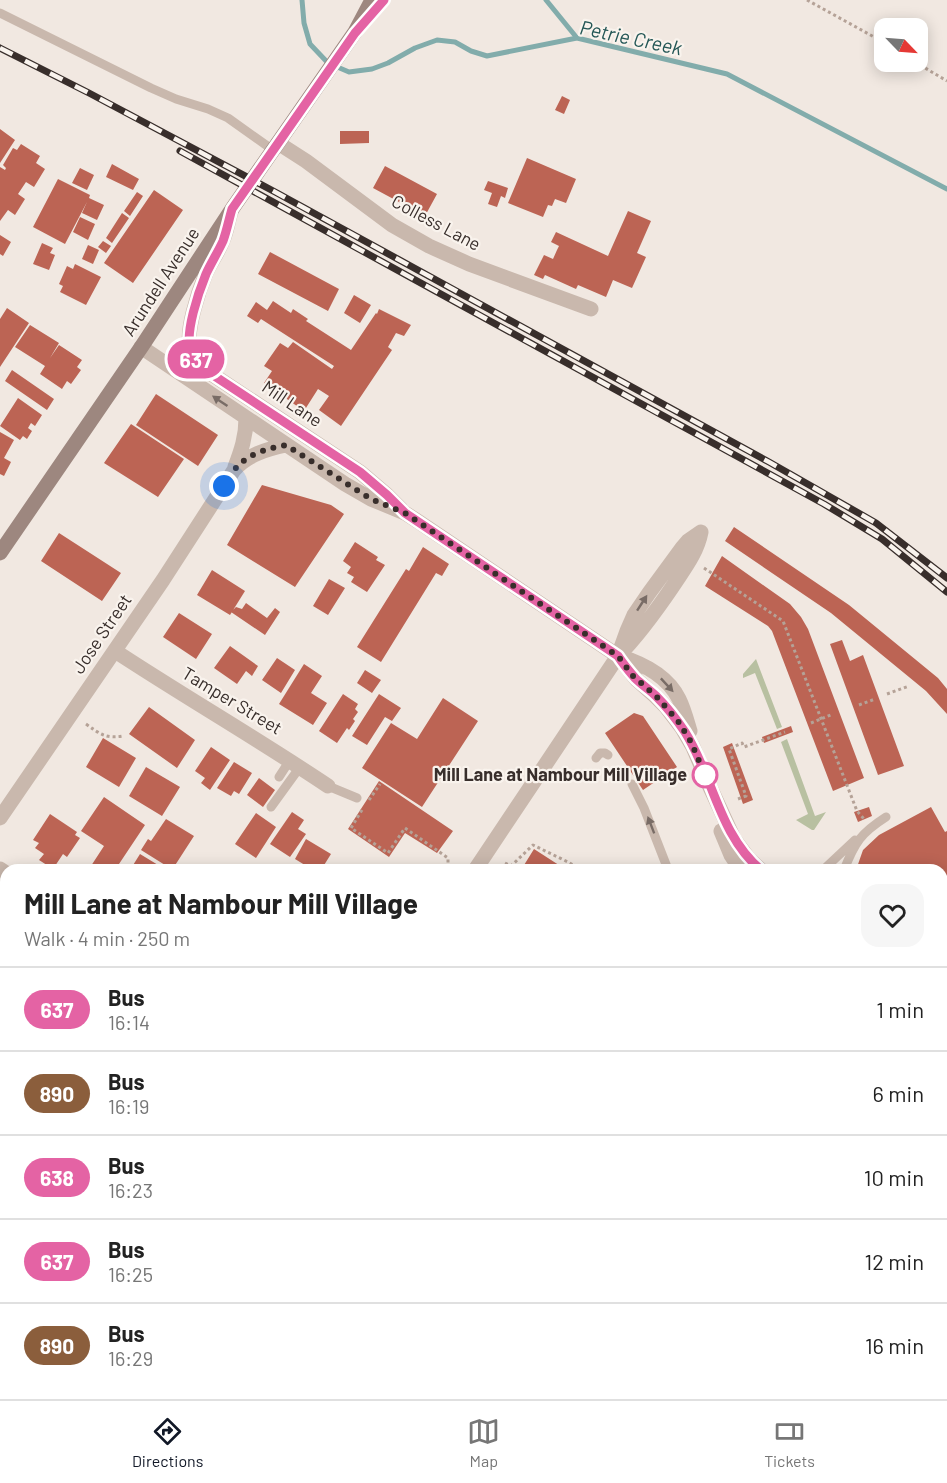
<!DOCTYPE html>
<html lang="en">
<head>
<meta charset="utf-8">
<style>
	:root { --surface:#fff; --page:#f6f6f6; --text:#222; --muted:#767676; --line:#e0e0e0; --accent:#111827 }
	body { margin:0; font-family:Barlow,sans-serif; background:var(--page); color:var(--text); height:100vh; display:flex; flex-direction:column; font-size:22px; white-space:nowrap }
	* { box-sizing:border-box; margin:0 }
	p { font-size:20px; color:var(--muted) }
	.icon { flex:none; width:33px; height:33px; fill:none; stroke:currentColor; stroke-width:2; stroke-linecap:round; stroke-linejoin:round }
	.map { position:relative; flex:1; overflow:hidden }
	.side { position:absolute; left:0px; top:864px; width:948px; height:536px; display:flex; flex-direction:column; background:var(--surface); border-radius:18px 18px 0 0; box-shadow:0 3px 15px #0003 }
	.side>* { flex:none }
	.badge { padding:0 12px; border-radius:20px; font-size:21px; line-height:39px }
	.needle { width:39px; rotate:115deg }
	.tools { position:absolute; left:874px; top:18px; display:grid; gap:12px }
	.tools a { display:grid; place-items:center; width:54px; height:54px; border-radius:12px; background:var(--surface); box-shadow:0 3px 15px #0003; font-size:30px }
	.you { position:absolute; width:30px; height:30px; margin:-15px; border:4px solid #fff; border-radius:50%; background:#1a73e8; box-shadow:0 0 0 9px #1a73e833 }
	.map>.badge { position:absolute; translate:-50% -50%; box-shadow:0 0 0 3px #fff }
	.round { display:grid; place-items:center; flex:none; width:63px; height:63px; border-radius:18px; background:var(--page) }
	.summary { display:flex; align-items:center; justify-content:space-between; height:102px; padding:0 24px }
	h1 { font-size:28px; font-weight:700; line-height:45px }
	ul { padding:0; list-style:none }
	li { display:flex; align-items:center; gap:18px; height:84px; padding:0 24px; border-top:2px solid var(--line) }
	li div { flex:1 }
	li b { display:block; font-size:22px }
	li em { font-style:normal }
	li .badge { min-width:66px; font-weight:700; text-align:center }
	.menu { display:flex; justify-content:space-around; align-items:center; height:84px; border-top:2px solid var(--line); background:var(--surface); font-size:16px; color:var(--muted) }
	.menu a { display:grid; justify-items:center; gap:3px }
	.menu .selected { color:var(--accent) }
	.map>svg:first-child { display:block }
</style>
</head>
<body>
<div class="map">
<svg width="947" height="1399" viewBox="0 0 947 1399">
	<rect width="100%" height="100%" fill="#f1e8e1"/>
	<path fill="#b8c0a1" d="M 756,659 L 782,727 L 777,729 L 755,673 L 743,678 L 743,674 Z
		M 787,739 L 815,816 L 826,812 L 814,830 L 812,830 L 796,820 L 808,814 L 781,742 Z"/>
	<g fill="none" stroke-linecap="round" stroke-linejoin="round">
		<path stroke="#82acab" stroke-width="5" d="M 302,0 L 304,23 L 310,44 L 328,63 L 349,72 L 372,69 L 388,63 L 415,48 L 437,40 L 455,42 L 471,51 L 487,56 L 577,38 L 727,74 L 947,189
			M 546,0 L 577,38"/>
	</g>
	<path fill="#bc6454" d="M 562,96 L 570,100 L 564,114 L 555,110 Z
		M 0,129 L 15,140 L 0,163 Z
		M 340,131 L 369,131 L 369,143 L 340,144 Z
		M 21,144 L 40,156 L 36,163 L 45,169 L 34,187 L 26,182 L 18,194 L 25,199 L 15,215 L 8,210 L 0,221 L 0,167 L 5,170 L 6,168 L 3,165 L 13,148 L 17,150 Z
		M 527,158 L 576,179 L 566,203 L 555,199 L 552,206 L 548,205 L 543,217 L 508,203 Z
		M 112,164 L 139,179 L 133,190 L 106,177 Z
		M 385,166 L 437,194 L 425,216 L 373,188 Z
		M 80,168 L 94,175 L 87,190 L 72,183 Z
		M 58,179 L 90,195 L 89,198 L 104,205 L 97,220 L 82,213 L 87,202 L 65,244 L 33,227 Z
		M 488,181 L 508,188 L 505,198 L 501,196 L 497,207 L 488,204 L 492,193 L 484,190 Z
		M 154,190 L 183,210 L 133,283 L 104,263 Z
		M 137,192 L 143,196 L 130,216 L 124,211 Z
		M 628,211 L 651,221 L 637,253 L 646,257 L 632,288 L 613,280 L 606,297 L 578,285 L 576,289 L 545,275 L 543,279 L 534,275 L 544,255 L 553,259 L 557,250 L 559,246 L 551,242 L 556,232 L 608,256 Z
		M 122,213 L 129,218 L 112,243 L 106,238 Z
		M 80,217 L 95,224 L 88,240 L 73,232 Z
		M 0,235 L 11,242 L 3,256 L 0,254 Z
		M 103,241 L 111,246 L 106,253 L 98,247 Z
		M 42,243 L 53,248 L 50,253 L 55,255 L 49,270 L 33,264 Z
		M 88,245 L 99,250 L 93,264 L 82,259 Z
		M 270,252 L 339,289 L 328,311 L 258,274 Z
		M 75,264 L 101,277 L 86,305 L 60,292 L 63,286 L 59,284 L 67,266 L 73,269 Z
		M 354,295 L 371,305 L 360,323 L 344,313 Z
		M 273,301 L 291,313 L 293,309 L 308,319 L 306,321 L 351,350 L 376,313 L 377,314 L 379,309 L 411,325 L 404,336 L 396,333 L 388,347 L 392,350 L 341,426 L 319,410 L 329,396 L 318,389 L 304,411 L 264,383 L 272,371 L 264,366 L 280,343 L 288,348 L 293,342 L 332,369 L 334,366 L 261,319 L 258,323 L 247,316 L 256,302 L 267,310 Z
		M 7,308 L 29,323 L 0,367 L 0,319 Z
		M 30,325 L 59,343 L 50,358 L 59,345 L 82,360 L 77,367 L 81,370 L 71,384 L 67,381 L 62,389 L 40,374 L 45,366 L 15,347 Z
		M 12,370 L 54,399 L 47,410 L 5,381 Z
		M 156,394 L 218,435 L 198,466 L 136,425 Z
		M 18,398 L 42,415 L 35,426 L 31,423 L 28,428 L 32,431 L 27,439 L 23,436 L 20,440 L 0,426 Z
		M 131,424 L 184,459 L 158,497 L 104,463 Z
		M 0,432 L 14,440 L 4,458 L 11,462 L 4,476 L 0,474 Z
		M 262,485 L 331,505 L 344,514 L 295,587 L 227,545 Z
		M 734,527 L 849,605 L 938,678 L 947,689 L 947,714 L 926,691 L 831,613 L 725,541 Z
		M 59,533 L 121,573 L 102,601 L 41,561 Z
		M 355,542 L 378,557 L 376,560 L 385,565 L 367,592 L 351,582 L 354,577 L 347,573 L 351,567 L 343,561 Z
		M 423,547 L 449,564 L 442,576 L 436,573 L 381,662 L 357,647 L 406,569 L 409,571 Z
		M 722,556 L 790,604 L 801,617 L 808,629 L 864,778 L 833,791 L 772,631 L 768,626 L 705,586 Z
		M 212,570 L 245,591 L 230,615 L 197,595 Z
		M 329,579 L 345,588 L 328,615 L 313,606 Z
		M 246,603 L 267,618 L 275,608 L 280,612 L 265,635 L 231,612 L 236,607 L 242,609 Z
		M 179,613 L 212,634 L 196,659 L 163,637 Z
		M 842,640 L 850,661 L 863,655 L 904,766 L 878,775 L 830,644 Z
		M 230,646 L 258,666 L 252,676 L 246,671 L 237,684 L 214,668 Z
		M 277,658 L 295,670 L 281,693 L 262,680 Z
		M 304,664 L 322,676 L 311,693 L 327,703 L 313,725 L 279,704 Z
		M 365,670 L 381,680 L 372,693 L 357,683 Z
		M 343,694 L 358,704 L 355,709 L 358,712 L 353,719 L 355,721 L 349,730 L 347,728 L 337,743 L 319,731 Z
		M 379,694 L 401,708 L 392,721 L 385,717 L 367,745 L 352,736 Z
		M 443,698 L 478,721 L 422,807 L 362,768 L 391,723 L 417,739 Z
		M 149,707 L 195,740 L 177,768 L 129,734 Z
		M 634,713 L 643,716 L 677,767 L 643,790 L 605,733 Z
		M 791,726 L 793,732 L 764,743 L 762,737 Z
		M 103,738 L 136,758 L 119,787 L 86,767 Z
		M 732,743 L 753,800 L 743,804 L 723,747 Z
		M 211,747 L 230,760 L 210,790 L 201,783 L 205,778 L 195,771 Z
		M 234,762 L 252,773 L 239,794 L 234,791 L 231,796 L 217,788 Z
		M 146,767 L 180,787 L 162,816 L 129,796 Z
		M 259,778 L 275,790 L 263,807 L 247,795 Z
		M 379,781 L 453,831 L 437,853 L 405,833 L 389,857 L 348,829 Z
		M 104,797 L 145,825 L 115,870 L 90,870 L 89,869 L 104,846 L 81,831 Z
		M 869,807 L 872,816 L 858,822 L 854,812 Z
		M 931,807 L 945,832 L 947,831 L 947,1061 L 942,1060 L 942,870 L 856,870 L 863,850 L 879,835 Z
		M 292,812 L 304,820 L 298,829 L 306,834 L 290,857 L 270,844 Z
		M 256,813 L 276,827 L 256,858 L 235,844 Z
		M 50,814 L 77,832 L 75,835 L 80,838 L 67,857 L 63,854 L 53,869 L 39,860 L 44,854 L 35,848 L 39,843 L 33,840 Z
		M 166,819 L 194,836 L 172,870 L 130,870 L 140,854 L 163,868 L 165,865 L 141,850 L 148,839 L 151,841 Z
		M 306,839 L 331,854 L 321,870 L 313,870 L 295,859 Z
		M 534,849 L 565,869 L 568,865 L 576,870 L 521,870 Z
		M 6,932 L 6,978 L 3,982 L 0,980 L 0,941 Z
		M 0,1096 L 6,1099 L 6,1161 L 5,1160 L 3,1169 L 0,1169 Z
		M 942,1148 L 947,1151 L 947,1155 L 942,1162 Z
		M 947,1276 L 947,1366 L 942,1364 L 942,1284 Z
		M 0,1301 L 6,1303 L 6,1366 L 0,1364 Z
		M 75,1394 L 89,1394 L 99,1399 L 71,1399 Z
		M 143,1394 L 174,1394 L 173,1399 L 142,1399 Z
		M 267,1394 L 313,1394 L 309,1399 L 266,1399 Z
		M 374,1394 L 456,1394 L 452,1399 L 370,1399 Z
		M 562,1394 L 602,1394 L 601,1399 L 561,1399 Z
		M 603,1394 L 658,1394 L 657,1399 L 602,1399 Z
		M 666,1394 L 724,1394 L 728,1396 L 729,1394 L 754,1394 L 756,1399 L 664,1399 Z"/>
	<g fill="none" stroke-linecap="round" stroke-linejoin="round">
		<path stroke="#b5a297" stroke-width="3" stroke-dasharray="3 3" stroke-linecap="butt" d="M 807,0 L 885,43
			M 915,62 L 947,81
			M 704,568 L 783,621 L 857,811 L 864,819
			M 887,694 L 909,686
			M 859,705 L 875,699
			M 811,723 L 833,714
			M 86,724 C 100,734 106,739 123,736
			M 738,799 L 746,796 L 729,749 L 742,743 L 744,747 L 785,732
			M 369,800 L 380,784
			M 362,810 L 351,828 L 388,853 L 405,828 L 448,858 L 448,870
			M 505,863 L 511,866 L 533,845 L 568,862 L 581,870
			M 942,1166 L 947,1169
			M 942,1202 L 945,1204
			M 184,1399 L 185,1394
			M 257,1399 L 258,1394"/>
		<path stroke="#c9b8ad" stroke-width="9" d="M 0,13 L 151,88 L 176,99 L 208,109 L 228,118 L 273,150
			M 596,758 L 600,753 L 605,753 L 608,755
			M 279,777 L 290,760
			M 632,784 L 644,808 L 667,867
			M 328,786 L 357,798
			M 271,807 L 300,767
			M 823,870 L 855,840
			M 844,870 C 855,842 861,833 886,817
			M 0,1245 L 6,1247"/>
		<path stroke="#c9b8ad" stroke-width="15" d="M 278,143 L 306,161 L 392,225 L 429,246 L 469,264 L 591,309
			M 231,212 C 228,221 227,231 223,240 C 219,251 211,262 206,273 C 199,290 184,334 191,351 C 195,361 205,368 213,375 L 360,472 L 387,495 L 401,509
			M 141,347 L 345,484 L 371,499 L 405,513 L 419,522 L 618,656 L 637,680 L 655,696 L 666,707 L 682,728 L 693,747 L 710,787 L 734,839 L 749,859 L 761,870
			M 235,467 C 241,451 246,437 246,418
			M 115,651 C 185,697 258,739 328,786
			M 618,656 C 642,663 667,675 679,699 C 684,709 687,721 690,731
			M 0,818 L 163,580 L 234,470 C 247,455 267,449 286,445
			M 721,831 L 731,855 L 741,870
			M 0,869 L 6,873
			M 475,870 L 618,656 C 639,635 656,611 673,586 C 684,569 697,553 701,532 L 688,541 L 682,548 L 649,593 L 634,615 L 627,631 L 618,656
			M 942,1087 L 947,1092
			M 942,1239 L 947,1232
			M 338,1399 L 342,1394"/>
		<path stroke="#9d877f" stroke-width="15" d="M 0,553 L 142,346 L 232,209 L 355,32 L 372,0
			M 776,1399 L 780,1394
			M 812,1399 L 820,1394"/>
		<path stroke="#79645e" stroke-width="15" d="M 0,1199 L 6,1200
			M 0,1227 L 6,1228
			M 942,1380 L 947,1381
			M 872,1394 L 901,1399"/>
		<path stroke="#382e2b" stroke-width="1.5" d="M 942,1239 L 947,1232
			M 798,1399 L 804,1394"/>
		<g stroke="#382e2b" stroke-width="7">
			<path id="rail" d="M 0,48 L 89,93 L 277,193 L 769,462 L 876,523 L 947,578
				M 180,151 L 824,504 L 882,539 L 947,592"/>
		</g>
		<use href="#rail" stroke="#f9f3ed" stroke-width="4.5" stroke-dasharray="14" stroke-linecap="butt"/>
	</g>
	<defs><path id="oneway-solid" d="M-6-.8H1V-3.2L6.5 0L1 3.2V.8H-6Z" transform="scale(1.5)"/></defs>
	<g fill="#796c66">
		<use href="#oneway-solid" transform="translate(220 401) rotate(-146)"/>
		<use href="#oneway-solid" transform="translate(642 603) rotate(-57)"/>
		<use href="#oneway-solid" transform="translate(667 685) rotate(47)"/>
		<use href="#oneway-solid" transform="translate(651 825) rotate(-111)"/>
	</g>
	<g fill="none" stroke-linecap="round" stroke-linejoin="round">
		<g stroke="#fff" stroke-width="14">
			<path id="line" d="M 384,0 L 355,33 L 232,209 C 229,219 227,230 223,241 C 218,252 211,263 206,274 C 199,291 184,334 191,351 C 195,361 205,368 213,375 L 360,472 L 387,495 L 405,513 L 618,656 C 623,664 629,671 635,678 C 642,685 650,690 656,696 C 667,707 677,720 685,732 C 713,776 719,835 761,870"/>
		</g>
		<use href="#line" stroke="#e463a4" stroke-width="9"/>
		<path stroke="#382e2b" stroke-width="6" stroke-dasharray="0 10.8" d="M 224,486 C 228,479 232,471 238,466 C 250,453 270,448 286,445 L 371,499 L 405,513 L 618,656 L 633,676 L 656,696 L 678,721 L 691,742 L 705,775"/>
	</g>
	<circle fill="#fff" stroke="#e463a4" stroke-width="3" cx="705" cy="775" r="12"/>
	<g text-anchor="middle" stroke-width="4.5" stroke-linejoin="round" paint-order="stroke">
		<g font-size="18" fill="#382e2b" stroke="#f9f3ed">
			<text transform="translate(436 223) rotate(28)" y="6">Colless Lane</text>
			<text transform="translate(161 282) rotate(-57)" y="6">Arundell Avenue</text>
			<text transform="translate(292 404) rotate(34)" y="6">Mill Lane</text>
			<text transform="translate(102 634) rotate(-56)" y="6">Jose Street</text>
			<text transform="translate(232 701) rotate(31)" y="6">Tamper Street</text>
		</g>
		<g font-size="18" font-weight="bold" fill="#382e2b" stroke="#f9f3ed" text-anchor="end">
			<text x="687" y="781">Mill Lane at Nambour Mill Village</text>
		</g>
		<g font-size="20" font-style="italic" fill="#245756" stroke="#f9f3ed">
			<text transform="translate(631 38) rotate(12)" y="7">Petrie Creek</text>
		</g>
	</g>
</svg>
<div class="tools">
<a><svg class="needle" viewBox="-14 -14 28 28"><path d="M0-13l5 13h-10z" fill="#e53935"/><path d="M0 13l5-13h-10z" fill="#767676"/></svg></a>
</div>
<div class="you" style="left:224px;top:486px"></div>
<b class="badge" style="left:196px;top:359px;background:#e463a4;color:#fff">637</b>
<section class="side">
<div class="summary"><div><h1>Mill Lane at Nambour Mill Village</h1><p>Walk · 4 min · 250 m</p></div><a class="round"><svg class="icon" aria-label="heart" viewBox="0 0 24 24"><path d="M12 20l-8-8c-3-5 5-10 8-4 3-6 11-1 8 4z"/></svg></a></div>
<ul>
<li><span class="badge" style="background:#e463a4;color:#fff">637</span><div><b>Bus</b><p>16:14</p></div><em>1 min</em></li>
<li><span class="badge" style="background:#8b5e3c;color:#fff">890</span><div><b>Bus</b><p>16:19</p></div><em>6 min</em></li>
<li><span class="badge" style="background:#e463a4;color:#fff">638</span><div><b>Bus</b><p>16:23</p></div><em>10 min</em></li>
<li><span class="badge" style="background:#e463a4;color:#fff">637</span><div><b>Bus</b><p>16:25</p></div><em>12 min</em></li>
<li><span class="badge" style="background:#8b5e3c;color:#fff">890</span><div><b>Bus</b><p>16:29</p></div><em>16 min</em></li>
</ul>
</section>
</div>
<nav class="menu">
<a class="selected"><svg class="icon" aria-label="directions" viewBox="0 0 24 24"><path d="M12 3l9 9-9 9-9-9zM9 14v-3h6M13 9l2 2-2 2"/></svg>Directions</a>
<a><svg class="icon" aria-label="map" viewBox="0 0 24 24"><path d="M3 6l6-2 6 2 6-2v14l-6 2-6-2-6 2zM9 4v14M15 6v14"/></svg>Map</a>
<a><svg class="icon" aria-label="tickets" viewBox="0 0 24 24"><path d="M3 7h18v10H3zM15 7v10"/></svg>Tickets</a>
</nav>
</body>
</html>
